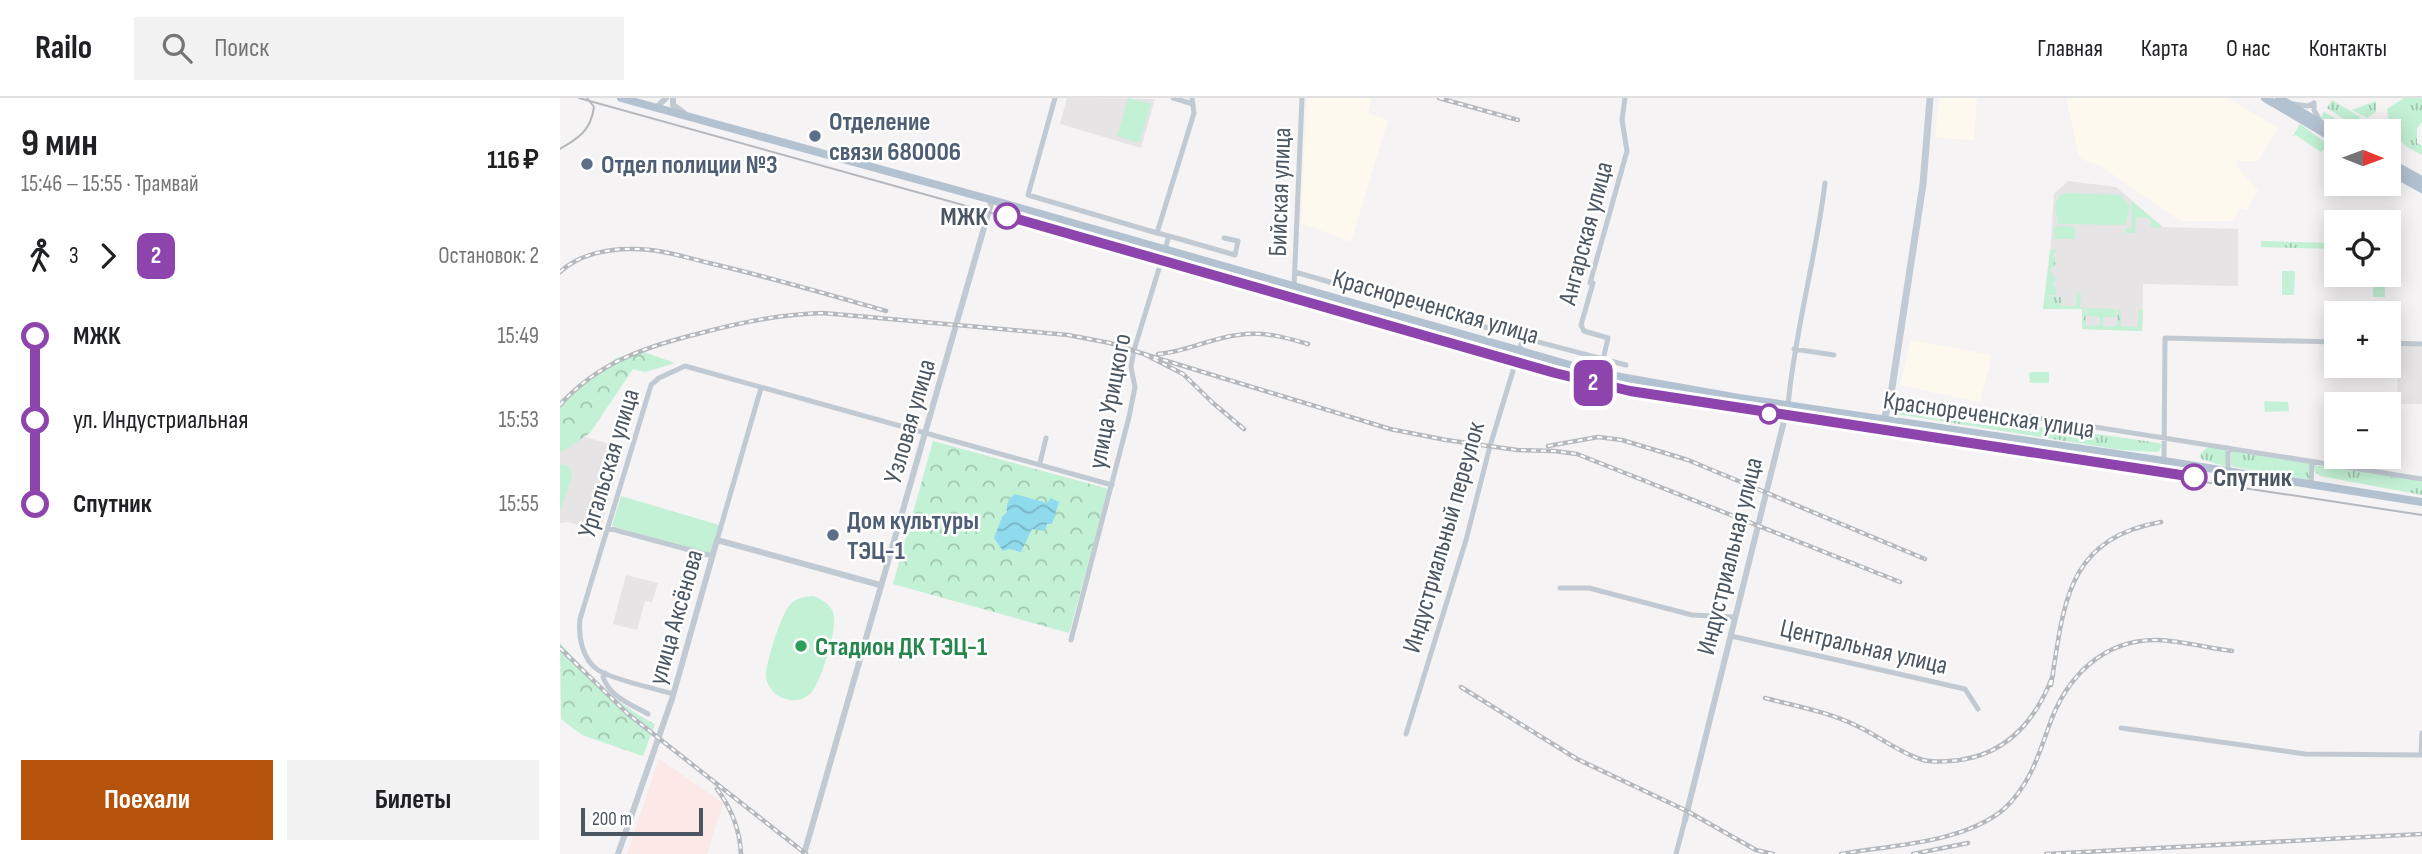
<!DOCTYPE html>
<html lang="ru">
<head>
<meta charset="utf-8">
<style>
	:root { --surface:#fff; --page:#f2f2f2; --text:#202124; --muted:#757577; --line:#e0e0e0; --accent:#b45309 }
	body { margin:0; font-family:"Sofia Sans Condensed",sans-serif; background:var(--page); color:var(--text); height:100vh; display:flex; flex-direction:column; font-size:26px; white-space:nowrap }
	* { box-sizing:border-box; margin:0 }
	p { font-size:23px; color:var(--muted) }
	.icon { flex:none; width:38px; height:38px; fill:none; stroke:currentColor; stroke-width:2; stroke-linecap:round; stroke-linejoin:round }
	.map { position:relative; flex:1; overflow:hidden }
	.drawer { display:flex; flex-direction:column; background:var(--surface); width:560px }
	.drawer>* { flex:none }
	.badge { padding:0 14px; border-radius:10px; font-size:24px; line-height:46px }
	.needle { width:46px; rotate:91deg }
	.controls { position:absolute; left:1764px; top:21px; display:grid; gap:14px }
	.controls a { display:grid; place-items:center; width:77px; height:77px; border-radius:0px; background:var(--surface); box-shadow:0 4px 18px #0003; font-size:35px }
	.scale { position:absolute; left:21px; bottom:18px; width:122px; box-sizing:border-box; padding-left:7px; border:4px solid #4a5661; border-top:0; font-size:19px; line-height:24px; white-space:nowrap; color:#4a5661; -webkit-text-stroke:5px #fff; paint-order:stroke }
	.map>.badge { position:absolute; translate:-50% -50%; box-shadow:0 0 0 4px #fff }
	.legs { display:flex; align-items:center; gap:10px; height:77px; padding:0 21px; font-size:23px }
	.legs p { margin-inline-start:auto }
	.overview { display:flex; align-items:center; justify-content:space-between; height:119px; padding:0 21px }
	h1 { font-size:38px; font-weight:700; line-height:52px }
	.button { display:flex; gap:14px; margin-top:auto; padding:14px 21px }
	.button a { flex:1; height:80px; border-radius:0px; background:var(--accent); color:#fff; font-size:28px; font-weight:700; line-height:80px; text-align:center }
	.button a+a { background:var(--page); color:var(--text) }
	ul { padding:0 21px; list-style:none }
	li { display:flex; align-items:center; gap:24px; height:84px; font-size:26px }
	li i { display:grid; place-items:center; width:10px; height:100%; margin:0 9px; background:currentColor }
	li i::after { content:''; width:18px; height:18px; margin:-9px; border:5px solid; border-radius:50%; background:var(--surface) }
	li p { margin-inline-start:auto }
	li:first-child i { background:linear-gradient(#0000 50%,currentColor 0) }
	li:last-child i { background:linear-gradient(currentColor 50%,#0000 0) }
	header { display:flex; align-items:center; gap:42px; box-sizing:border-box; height:98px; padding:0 35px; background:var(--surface); border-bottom:2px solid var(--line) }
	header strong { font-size:33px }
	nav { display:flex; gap:38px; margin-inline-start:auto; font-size:24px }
	.search { width:490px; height:63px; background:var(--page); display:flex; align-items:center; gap:18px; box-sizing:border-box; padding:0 24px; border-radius:0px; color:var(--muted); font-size:26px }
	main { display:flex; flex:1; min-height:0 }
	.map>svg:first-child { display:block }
</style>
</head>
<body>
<header>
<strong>Railo</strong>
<div class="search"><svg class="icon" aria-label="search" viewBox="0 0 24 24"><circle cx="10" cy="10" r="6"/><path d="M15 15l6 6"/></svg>Поиск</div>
<nav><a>Главная</a><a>Карта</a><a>О нас</a><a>Контакты</a></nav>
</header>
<main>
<section class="drawer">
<div class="overview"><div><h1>9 мин</h1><p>15:46 – 15:55 · Трамвай</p></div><b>116 ₽</b></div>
<div class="legs"><svg class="icon" aria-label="walk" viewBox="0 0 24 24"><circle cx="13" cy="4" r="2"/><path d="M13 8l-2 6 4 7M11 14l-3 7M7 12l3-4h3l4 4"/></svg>3<svg class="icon" aria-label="forward" viewBox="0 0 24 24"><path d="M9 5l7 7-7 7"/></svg><b class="badge" style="background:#8e44ad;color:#fff">2</b><p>Остановок: 2</p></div>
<ul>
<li><i style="color:#8e44ad"></i><b>МЖК</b><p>15:49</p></li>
<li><i style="color:#8e44ad"></i><span>ул. Индустриальная</span><p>15:53</p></li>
<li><i style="color:#8e44ad"></i><b>Спутник</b><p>15:55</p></li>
</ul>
<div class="button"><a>Поехали</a><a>Билеты</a></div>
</section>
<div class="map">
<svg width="1862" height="756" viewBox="0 0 1862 756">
	<defs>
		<pattern id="grass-tufts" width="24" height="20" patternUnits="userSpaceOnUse" patternTransform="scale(1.75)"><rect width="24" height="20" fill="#c3f1d5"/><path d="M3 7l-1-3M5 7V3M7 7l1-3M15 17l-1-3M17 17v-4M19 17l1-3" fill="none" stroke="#a0c6b0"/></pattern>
		<pattern id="forest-crowns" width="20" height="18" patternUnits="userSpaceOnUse" patternTransform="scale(1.75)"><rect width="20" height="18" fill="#c3f1d5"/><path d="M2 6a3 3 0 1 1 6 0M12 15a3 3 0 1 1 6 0" fill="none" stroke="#a0c6b0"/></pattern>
		<pattern id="water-waves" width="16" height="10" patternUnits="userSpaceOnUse" patternTransform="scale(1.75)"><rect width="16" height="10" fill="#90daee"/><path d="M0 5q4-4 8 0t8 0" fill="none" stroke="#78b4c4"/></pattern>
	</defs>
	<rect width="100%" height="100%" fill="#f5f3f3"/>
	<path fill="#fdf9ef" d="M 747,0 L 811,0 L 808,15 L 828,22 L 791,144 L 741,125 Z
		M 1379,0 L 1417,0 L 1414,42 L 1375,40 Z
		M 1506,0 L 1668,0 L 1718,30 L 1698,63 L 1677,63 L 1677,69 L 1698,92 L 1687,112 L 1680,110 L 1673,123 L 1620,123 L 1539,67 L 1525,63 L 1519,58 Z
		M 1351,242 L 1432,257 L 1420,304 L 1340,287 Z"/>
	<path fill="#e6e4e5" d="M 507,0 L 595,1 L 581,50 L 500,26 Z
		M 1508,83 L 1556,89 L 1603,129 L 1678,131 L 1678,188 L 1583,186 L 1582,233 L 1522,231 L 1522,211 L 1483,211 L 1489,172 L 1494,96 Z
		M 1841,248 L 1862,248 L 1862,306 L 1837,306 L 1838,253 Z
		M 8,334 L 63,350 L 40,433 L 8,424 L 0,425 L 0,342 Z
		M 66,477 L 98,485 L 92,504 L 85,503 L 77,532 L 53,526 Z"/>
	<path fill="#fce8e6" d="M 99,661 L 163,705 L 147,756 L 67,756 Z"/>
	<path fill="url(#grass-tufts)" d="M 1844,0 L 1862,0 L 1862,24 L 1857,30 L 1857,45 L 1862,48 L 1862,57 L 1847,49 L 1831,35 L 1827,11 Z
		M 1772,2 L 1802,20 L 1789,24 L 1767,10 Z
		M 1816,3 L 1816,14 L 1807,20 L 1792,12 Z
		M 1764,14 L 1797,33 L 1782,33 L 1761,20 Z
		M 1740,26 L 1770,48 L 1761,54 L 1736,37 L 1732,39 Z
		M 1572,103 L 1601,128 L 1600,130 L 1591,129 L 1590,120 L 1576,120 L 1575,135 L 1565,135 L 1566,130 L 1571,130 Z
		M 1701,143 L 1775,145 L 1776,151 L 1701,149 Z
		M 1490,152 L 1497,152 L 1493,157 L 1496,162 L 1495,167 L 1490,172 L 1496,182 L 1493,186 L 1496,191 L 1496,197 L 1489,197 L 1489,207 L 1490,198 L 1493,198 L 1494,208 L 1494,198 L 1497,198 L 1498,208 L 1499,199 L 1501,199 L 1502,208 L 1516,208 L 1517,194 L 1521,195 L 1520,209 L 1525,210 L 1526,228 L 1540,227 L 1540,219 L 1527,218 L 1527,210 L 1556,211 L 1556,219 L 1543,219 L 1543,228 L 1557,228 L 1558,211 L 1561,211 L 1561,228 L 1578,229 L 1579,211 L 1583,211 L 1582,233 L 1522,231 L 1522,211 L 1483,211 Z
		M 1330,310 L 1364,319 L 1457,331 L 1489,329 L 1599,345 L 1602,347 L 1599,353 L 1596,354 L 1561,352 L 1336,316 L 1331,314 Z
		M 1648,349 L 1666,351 L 1666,366 L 1664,368 L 1641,361 L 1640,356 Z
		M 1671,352 L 1747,364 L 1750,366 L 1749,382 L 1674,369 L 1671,367 Z
		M 1754,367 L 1862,383 L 1862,397 L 1760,378 L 1755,374 Z"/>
	<path fill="url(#forest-crowns)" d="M 84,254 L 115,265 L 85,274 L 73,271 L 30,335 L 0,355 L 0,302 L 56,260 Z
		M 373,343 L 549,391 L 509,535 L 333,486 Z
		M 0,545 C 29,576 57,607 95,626 L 83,658 L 22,637 L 1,621 Z"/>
	<path fill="#c3f1d5" d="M 568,0 L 591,6 L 579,45 L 557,38 Z
		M 1506,95 L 1561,97 L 1570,108 L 1566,127 L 1498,126 L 1495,106 L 1499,98 Z
		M 1494,128 L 1515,129 L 1515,141 L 1494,141 Z
		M 1722,173 L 1735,173 L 1734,197 L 1722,197 Z
		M 1813,177 L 1825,177 L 1825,199 L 1813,199 Z
		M 1471,274 L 1489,274 L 1489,285 L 1470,285 L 1469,276 Z
		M 1706,303 L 1728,304 L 1729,313 L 1705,314 L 1704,304 Z
		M 3,366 L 10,370 L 12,378 L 0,414 L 0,367 Z
		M 61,398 L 159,427 L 150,456 L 52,428 Z
		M 253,498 C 261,501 269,505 273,514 C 279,526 261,585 251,595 C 236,610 209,600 206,579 C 205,567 221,517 229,508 C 235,500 243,499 253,498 Z"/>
	<path fill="url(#water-waves)" d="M 455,396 L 487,405 L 491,400 L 499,404 L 492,426 L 487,426 L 485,433 L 472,431 L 461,454 L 449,451 L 443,453 L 434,440 L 442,419 L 447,414 C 446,403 449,402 455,396 Z"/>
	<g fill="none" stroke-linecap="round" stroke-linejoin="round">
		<path stroke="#c1cad2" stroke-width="5" d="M 495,0 L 468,97 L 597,135
			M 613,0 L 633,6
			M 1754,5 L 1754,12 L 1760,23
			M 1733,6 L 1748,8 L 1754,5
			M 609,138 L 675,157 L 678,143 L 664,140
			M 735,174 L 963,240 L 1066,267
			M 734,189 L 742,0
			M 1829,245 L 1862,246
			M 1234,251 L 1274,257
			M 1043,262 L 1048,240 L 1024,233 L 1021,227 L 1033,185 L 1030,185 L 1067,53 L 1062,22 L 1065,0
			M 1228,307 C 1235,232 1256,160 1265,85
			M 1460,317 L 1862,381
			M 1604,363 L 1605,240 L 1776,244
			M 480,365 L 486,340
			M 1668,373 L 1668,350
			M 1751,386 L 1752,364
			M 48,430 L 152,458
			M 157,442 L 201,290
			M 1000,490 L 1029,490 L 1132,517 L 1175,519
			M 1171,538 L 1405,591 L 1418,611
			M 511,542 L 569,319 L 575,289 L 571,269 L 574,252 L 609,138 L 597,135 L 634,15 L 632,0
			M 45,575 L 43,579 C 50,599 70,606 88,616
			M 113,596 C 94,590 53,582 38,572 C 22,561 18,538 20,521 L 91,287 L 99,280 L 125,268 L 552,387
			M 1561,630 L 1745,656 L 1862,657
			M 846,636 L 906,442 L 930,348 L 963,240
			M 1861,657 L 1862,635
			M 1116,756 L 1125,722"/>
		<path stroke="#c1cad2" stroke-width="6" d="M 113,0 L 113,7 L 124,15
			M 96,10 L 106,0
			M 1125,722 L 1228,307
			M 58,756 L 112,601 L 157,442 L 320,487
			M 244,756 L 432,102"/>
		<path stroke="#c1cbd6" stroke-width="7" d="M 1324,322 L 1331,296 L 1363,86 L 1370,0"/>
		<path stroke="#b3c2d1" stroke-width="8" d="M 61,0 L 432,102 L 1038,275 L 1179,300 L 1604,363 L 1862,404
			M 1705,0 L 1776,42
			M 1719,0 L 1776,35
			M 1829,64 L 1862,82
			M 1829,73 L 1862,91"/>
		<path stroke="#b5b8bd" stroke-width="2" d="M 19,0 L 421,112 L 770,214 L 1078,298 L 1862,417
			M 0,51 C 19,40 31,32 34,9 L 27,0"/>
		<g stroke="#b5b8bd" stroke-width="4.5">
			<path id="rail" d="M 879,0 L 958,22
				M 0,174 C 18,157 46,151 70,151 C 97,150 124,159 149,165 C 209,179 267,196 326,213
				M 584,256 L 830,331 L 886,342 L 957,352 L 994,353 L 1017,356 L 1340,484
				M 598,256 C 626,254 651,240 678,237 C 703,233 724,239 748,246
				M 0,307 C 38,264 88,248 141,235 C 182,224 221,216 263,215 L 508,237 L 550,245 L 584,256 L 623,276 L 653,305 L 684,331
				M 988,348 L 1038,339 L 1062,342 L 1128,362 L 1365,461
				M 0,550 L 68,616 L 246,756
				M 1491,587 C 1504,508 1505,441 1601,424
				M 901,589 L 1017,661 L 1127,713 L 1196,752 L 1213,756
				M 1205,600 C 1235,608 1269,614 1297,628 C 1319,638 1339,655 1363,662 C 1375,665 1389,663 1400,662 C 1449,655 1477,620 1493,577
				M 157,691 C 171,710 180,732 181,756
				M 1281,756 C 1331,747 1404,745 1444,711 C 1469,688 1478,659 1489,628 C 1506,579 1543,541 1598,542 C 1622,543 1648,550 1672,553
				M 1353,756 L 1408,745
				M 1486,756 L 1862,736"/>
		</g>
		<use href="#rail" stroke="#fff" stroke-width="2" stroke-dasharray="5" stroke-linecap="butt"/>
	</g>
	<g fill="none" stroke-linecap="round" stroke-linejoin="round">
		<g stroke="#fff" stroke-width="16">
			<path id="line-1" d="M 447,118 L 995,275 L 1070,293 L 1634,379"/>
		</g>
		<use href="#line-1" stroke="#8e44ad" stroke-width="10"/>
	</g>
	<g fill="#5c6f8a" stroke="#fff" stroke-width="2.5">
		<circle cx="255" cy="38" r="7"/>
		<circle cx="27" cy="66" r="7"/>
		<circle cx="273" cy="437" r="7"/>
	</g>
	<g fill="#fff" stroke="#8e44ad" stroke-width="3.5">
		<circle cx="447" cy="118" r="12"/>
		<circle cx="1209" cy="316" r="9"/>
		<circle cx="1634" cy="379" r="12"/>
	</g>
	<circle fill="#2e9e5b" stroke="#fff" stroke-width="2.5" cx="241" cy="548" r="7"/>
	<g text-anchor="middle" stroke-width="5" stroke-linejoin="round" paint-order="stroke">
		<g font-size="26" font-weight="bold" fill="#4e5e75" stroke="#fff" text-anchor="start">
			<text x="269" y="32">Отделение<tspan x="269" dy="30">связи 680006</tspan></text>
			<text x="41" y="75">Отдел полиции №3</text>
			<text x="287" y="431">Дом культуры<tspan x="287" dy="30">ТЭЦ-1</tspan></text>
		</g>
		<g font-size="26" fill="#4a5661" stroke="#fff">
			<text transform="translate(719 94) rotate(-88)" y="9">Бийская улица</text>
			<text transform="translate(1025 135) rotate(-75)" y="9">Ангарская улица</text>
			<text transform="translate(876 208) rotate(16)" y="9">Краснореченская улица</text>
			<text transform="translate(549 303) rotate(-79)" y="9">улица Урицкого</text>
			<text transform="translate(1429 316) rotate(8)" y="9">Краснореченская улица</text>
			<text transform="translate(349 323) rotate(-74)" y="9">Узловая улица</text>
			<text transform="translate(48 365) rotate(-73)" y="9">Ургальская улица</text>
			<text transform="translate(883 439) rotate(-74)" y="9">Индустриальный переулок</text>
			<text transform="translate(1169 458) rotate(-76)" y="9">Индустриальная улица</text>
			<text transform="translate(115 519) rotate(-74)" y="9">улица Аксёнова</text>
			<text transform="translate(1304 548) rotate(13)" y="9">Центральная улица</text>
		</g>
		<g font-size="26" font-weight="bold" fill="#4a5661" stroke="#fff" text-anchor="end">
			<text x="428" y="127">МЖК</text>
			<text x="1653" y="388" text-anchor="start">Спутник</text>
		</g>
		<g font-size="26" font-weight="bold" fill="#27864d" stroke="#fff" text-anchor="start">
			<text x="255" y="557">Стадион ДК ТЭЦ-1</text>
		</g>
	</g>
</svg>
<div class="controls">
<a><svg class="needle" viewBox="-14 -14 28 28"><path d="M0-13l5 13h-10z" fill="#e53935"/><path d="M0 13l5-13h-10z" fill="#757577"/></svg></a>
<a><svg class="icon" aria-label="locate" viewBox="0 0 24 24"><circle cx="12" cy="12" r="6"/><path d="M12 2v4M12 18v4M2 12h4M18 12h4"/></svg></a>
<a>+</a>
<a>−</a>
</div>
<div class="scale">200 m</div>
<b class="badge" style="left:1033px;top:285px;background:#8e44ad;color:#fff">2</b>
</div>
</main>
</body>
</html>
